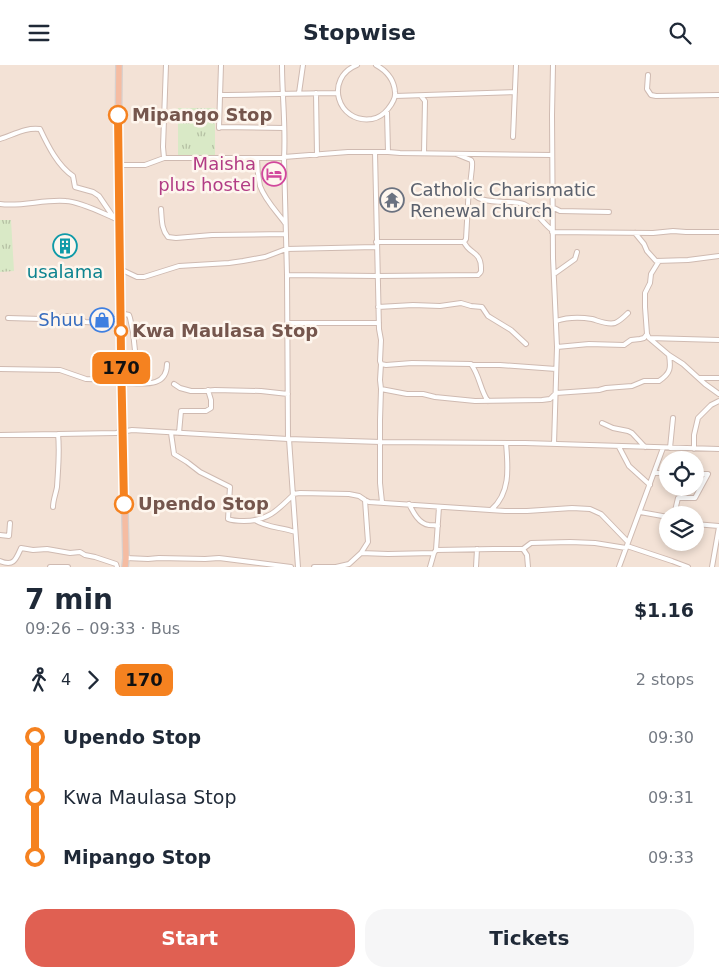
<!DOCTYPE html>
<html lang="en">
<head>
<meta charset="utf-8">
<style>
	:root { --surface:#fff; --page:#f6f6f7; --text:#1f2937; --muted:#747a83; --accent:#e06052 }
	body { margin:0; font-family:"DejaVu Sans",sans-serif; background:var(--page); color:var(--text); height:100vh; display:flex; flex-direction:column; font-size:19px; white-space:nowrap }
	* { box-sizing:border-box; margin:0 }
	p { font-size:16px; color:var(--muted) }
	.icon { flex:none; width:28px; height:28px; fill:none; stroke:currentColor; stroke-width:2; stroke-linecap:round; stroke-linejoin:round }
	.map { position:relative; height:502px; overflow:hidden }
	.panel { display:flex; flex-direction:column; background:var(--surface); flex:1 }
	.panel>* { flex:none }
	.badge { padding:0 10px; border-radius:8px; font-size:18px; line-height:32px }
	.buttons { position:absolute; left:659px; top:386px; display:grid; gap:10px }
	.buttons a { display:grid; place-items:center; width:45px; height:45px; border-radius:50%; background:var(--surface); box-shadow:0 2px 8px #0003; font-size:25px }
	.map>.badge { position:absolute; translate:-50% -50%; box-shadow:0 0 0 2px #fff }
	.legs { display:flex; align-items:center; gap:8px; height:55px; padding:0 25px; font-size:16px }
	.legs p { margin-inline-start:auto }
	.headline { display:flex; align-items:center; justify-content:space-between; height:85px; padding:0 25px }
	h1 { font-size:28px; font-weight:600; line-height:38px }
	.button { display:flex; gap:10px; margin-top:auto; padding:10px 25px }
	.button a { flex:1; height:58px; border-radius:20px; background:var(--accent); color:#fff; font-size:20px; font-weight:600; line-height:58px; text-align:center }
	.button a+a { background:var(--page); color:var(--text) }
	ul { padding:0 25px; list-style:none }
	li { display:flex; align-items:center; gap:18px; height:60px; font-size:19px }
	li i { display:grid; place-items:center; width:8px; height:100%; margin:0 6px; background:currentColor }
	li i::after { content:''; width:12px; height:12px; margin:-6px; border:4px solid; border-radius:50%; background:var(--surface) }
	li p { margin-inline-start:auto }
	li:first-child i { background:linear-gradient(#0000 50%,currentColor 0) }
	li:last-child i { background:linear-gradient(currentColor 50%,#0000 0) }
	header { display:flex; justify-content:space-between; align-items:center; height:65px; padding:0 25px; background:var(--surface); font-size:22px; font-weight:600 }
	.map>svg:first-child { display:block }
</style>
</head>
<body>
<header><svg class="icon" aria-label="menu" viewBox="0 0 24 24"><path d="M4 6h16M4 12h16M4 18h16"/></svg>Stopwise<svg class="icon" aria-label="search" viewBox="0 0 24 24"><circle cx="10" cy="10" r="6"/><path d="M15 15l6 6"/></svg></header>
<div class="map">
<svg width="719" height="502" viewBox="0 0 719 502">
	<defs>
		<pattern id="grass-tufts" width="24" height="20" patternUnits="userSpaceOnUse" patternTransform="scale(1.25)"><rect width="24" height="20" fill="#d9e9c6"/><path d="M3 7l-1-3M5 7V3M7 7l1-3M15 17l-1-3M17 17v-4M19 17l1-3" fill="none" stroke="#b5c0a3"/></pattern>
	</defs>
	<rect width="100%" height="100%" fill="#fcf1e8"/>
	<path fill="#f3e2d6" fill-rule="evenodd" d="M 0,0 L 719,0 L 719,502 L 0,502 ZM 668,395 L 695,395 L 695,422 L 668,422 ZM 668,450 L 695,450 L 695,478 L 668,478 Z"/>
	<path fill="url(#grass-tufts)" d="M 178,43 L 215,43 L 215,91 L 178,91 Z
		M 0,155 L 11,155 L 14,206 L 0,207 Z"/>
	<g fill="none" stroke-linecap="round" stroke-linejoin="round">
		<g stroke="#cfbab1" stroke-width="6">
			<path id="minor" d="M 282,0 C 282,31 286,62 284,93 L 287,210 L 288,374
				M 357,0 C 324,13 337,59 372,54 C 378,53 384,49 388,44 C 392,39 396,33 395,27 C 394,14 387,6 376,0
				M 553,0 L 552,50 L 553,193 L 557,282 L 554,379
				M 648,10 L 647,24 L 651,30 L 656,31 L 719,30
				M 299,28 L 303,0
				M 316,28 L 317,90
				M 220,30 C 260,30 299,28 338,28
				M 395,31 L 515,27
				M 421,31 L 425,36 L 424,88
				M 387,47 L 388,87
				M 219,62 L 284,63
				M 219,63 L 221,0
				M 513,72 L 516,0
				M 0,74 C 13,70 26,62 40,64 C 48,81 58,101 73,111 L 75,122 L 93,127 L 99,131 L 114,153
				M 375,87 L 379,264 L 381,275 L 380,296 L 381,299 L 380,315 L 381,324 L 380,355 L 380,418 L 382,437
				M 456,89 L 471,95 L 472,97 C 473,105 469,115 471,124 C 475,142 511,134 524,139 C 534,143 543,159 552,165
				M 284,92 L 348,87 L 388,87 L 400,88 L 552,90
				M 164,93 L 163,82 L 166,0
				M 257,93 C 257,103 258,112 260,121 C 265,135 277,147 285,158
				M 118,100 L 145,100 L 164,93 L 284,93
				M 0,139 C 22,142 44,134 66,136 C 81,137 100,147 114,153
				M 552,142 L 560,146 L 609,147
				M 161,144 C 162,154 161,164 168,172 L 176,173 L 212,170 L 285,169
				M 552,167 L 653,168 L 673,166 L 686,167 L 719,167
				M 635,168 L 644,179 L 647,186 L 656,196 L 688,195 L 719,191
				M 376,177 L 464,177 L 466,174 L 469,121 L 471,119
				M 659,196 L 651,209 L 650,218 L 645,228 L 645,242 L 647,269 L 649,273 L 669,290 L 683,299 L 705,319 L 719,329
				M 120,204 L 137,212 L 144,212 L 179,201 L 229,198 L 243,196 L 265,192 L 286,184 L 376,182
				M 554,209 L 575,194 L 577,187
				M 287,210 L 377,211 L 478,210 C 482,206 481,208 481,203 C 481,186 469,189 464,177
				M 378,242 L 413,240 L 440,241 L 461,238 L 471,241 L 482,242 L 488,251 L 511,265 L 526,279
				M 120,248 L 129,250 L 130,253 L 133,267 L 136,295 L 134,301 L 124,318
				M 8,253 L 42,254 L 69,251 L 79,253 L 85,257 L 100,258 L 114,254 L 121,253
				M 556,256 C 568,252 580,252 592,254 C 599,256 607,260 615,258 C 620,256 624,252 628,248
				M 287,258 L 379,258
				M 649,273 L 719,275
				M 557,282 L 589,279 L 624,280 L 631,275 L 640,274 L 644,273 L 647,269
				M 381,299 L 386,300 L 412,298 L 471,299 C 480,311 480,325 488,336
				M 472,300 L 500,300 L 556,304
				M 0,304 L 60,305 L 86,314 L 122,315
				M 699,313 L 719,313
				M 124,318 C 141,318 167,324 167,299
				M 174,319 L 180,323 L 191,326 L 203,326 L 215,325 L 261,326 L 288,329
				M 381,324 L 407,329 L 423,329 L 435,332 L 475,336 L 542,335 L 550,334 L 556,328 L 599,325 L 606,323 L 632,321 L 644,316 L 659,316 C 671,308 671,303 669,290
				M 602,358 L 613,363 L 628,366 L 632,368 L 645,382
				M 171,368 L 174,389 L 187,397 L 200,407 L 230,422 L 228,454 C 233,456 238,456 244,456 C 267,456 277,446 293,430
				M 179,368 L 181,346 L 206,346 L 211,343 L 211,335 L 208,325
				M 0,370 L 116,368 L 132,365 L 288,374 L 381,377 L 525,378 L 719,384
				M 289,374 L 298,502
				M 619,382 L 629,401 L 650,420
				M 670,383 L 673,353
				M 694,384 L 694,370 L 698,353 L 711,340 L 719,336
				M 654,408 L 668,408
				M 293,429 L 300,428 L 349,429 L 359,431 L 365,435 L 369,437 L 505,446 L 527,446 L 572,443 L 590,444 L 601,449 L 628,477
				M 409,439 C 413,447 419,459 429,460 C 432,460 435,460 438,461
				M 53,442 C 53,435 56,428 57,422 C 58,404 60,387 58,369
				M 491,445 C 511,428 508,402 506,378
				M 640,447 L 668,452
				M 674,450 L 678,433 L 695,433 L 708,409 L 695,409
				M 255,455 C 267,463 282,462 295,467
				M 695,459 L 719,461
				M 0,470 L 9,471 L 10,458
				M 627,481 L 672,496 L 688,502
				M 523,484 L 527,490 L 528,502
				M 436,485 L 439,442
				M 361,488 L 388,489 L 434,488 L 436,485 L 494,484 L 523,484 L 531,478 L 570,477 L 595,478 L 626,483
				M 126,493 L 148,494 L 159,493 L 205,494 L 219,493 L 291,502
				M 0,496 C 14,502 16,494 21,483 L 33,485 L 47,484 L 70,488 L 80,487 L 85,490 L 95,492 L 116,499 L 117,502
				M 50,502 L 68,502
				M 314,502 L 336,502 L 349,499 L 361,488 L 368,477 L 365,435
				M 430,502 L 434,488
				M 476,502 L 477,484
				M 619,502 L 663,383
				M 712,502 L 719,462"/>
		</g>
		<g stroke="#d8d0cd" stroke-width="8">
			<path id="trunk" d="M 119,0 L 118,100 L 121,289 L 126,493 L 125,502"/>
		</g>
		<use href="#minor" stroke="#fff" stroke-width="4"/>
		<use href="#trunk" stroke="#f5bca2" stroke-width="5.5"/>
	</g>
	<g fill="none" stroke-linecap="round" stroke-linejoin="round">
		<g stroke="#fff" stroke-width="11">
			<path id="line-1" d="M 118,50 L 121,290 L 124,439"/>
		</g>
		<use href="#line-1" stroke="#f58220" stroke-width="8"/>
	</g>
	<defs>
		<g id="hotel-ring" transform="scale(1.25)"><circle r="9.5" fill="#fef6ee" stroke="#d1479c" stroke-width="1.5"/><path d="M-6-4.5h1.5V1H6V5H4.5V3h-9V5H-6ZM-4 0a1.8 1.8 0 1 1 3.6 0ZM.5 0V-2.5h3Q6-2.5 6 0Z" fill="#d1479c"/></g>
		<g id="temple-ring" transform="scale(1.25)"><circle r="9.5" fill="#fef6ee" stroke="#6b7280" stroke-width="1.5"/><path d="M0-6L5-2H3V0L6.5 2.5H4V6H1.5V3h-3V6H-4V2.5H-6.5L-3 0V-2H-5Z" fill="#6b7280"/></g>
		<g id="building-ring" transform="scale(1.25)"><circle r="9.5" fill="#fef6ee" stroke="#0f9aa8" stroke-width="1.5"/><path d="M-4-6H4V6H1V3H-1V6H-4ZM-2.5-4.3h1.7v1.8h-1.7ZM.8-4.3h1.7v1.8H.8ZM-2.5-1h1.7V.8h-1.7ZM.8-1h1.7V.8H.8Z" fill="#0f9aa8"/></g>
		<g id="shop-ring" transform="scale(1.25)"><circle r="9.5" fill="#fef6ee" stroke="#3f7fe0" stroke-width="1.5"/><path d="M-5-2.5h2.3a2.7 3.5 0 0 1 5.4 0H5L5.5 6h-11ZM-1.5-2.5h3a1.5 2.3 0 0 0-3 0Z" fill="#3f7fe0"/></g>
	</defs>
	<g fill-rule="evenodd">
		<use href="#hotel-ring" x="274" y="109"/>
		<use href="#temple-ring" x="392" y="135"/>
		<use href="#building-ring" x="65" y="181"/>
		<use href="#shop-ring" x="102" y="255"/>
	</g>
	<g fill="#fff" stroke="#f58220" stroke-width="2.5">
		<circle cx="118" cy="50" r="9"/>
		<circle cx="121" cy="266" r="6"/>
		<circle cx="124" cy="439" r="9"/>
	</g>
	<g text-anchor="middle" stroke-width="5" stroke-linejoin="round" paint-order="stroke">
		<g font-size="18" font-weight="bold" fill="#75564d" stroke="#fef6ee" text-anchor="start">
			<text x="132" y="56">Mipango Stop</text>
			<text x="132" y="272">Kwa Maulasa Stop</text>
			<text x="138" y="445">Upendo Stop</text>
		</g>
		<g font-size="18" fill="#b23c85" stroke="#fef6ee" text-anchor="end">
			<text x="256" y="105">Maisha<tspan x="256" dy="21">plus hostel</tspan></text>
		</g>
		<g font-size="18" fill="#5b616d" stroke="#fef6ee" text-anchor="start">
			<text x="410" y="131">Catholic Charismatic<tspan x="410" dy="21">Renewal church</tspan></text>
		</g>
		<g font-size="18" fill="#0d838f" stroke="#fef6ee">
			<text x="65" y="213">usalama</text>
		</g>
		<g font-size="18" fill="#366cbe" stroke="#fef6ee" text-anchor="end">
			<text x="84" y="261">Shuu</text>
		</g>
	</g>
</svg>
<div class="buttons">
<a><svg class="icon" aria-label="locate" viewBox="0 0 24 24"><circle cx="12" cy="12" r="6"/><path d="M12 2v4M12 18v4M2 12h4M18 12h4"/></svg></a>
<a><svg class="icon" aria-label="layers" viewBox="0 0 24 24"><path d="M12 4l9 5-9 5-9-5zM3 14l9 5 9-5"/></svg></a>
</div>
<b class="badge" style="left:121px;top:303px;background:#f58220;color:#111">170</b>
</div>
<section class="panel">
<div class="headline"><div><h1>7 min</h1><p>09:26 – 09:33 · Bus</p></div><b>$1.16</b></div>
<div class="legs"><svg class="icon" aria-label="walk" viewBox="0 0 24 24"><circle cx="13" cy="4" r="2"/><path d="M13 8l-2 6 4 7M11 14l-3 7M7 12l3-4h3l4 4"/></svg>4<svg class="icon" aria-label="forward" viewBox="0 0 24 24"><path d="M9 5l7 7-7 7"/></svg><b class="badge" style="background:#f58220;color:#111">170</b><p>2 stops</p></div>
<ul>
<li><i style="color:#f58220"></i><b>Upendo Stop</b><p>09:30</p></li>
<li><i style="color:#f58220"></i><span>Kwa Maulasa Stop</span><p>09:31</p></li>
<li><i style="color:#f58220"></i><b>Mipango Stop</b><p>09:33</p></li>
</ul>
<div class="button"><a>Start</a><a>Tickets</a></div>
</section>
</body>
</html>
